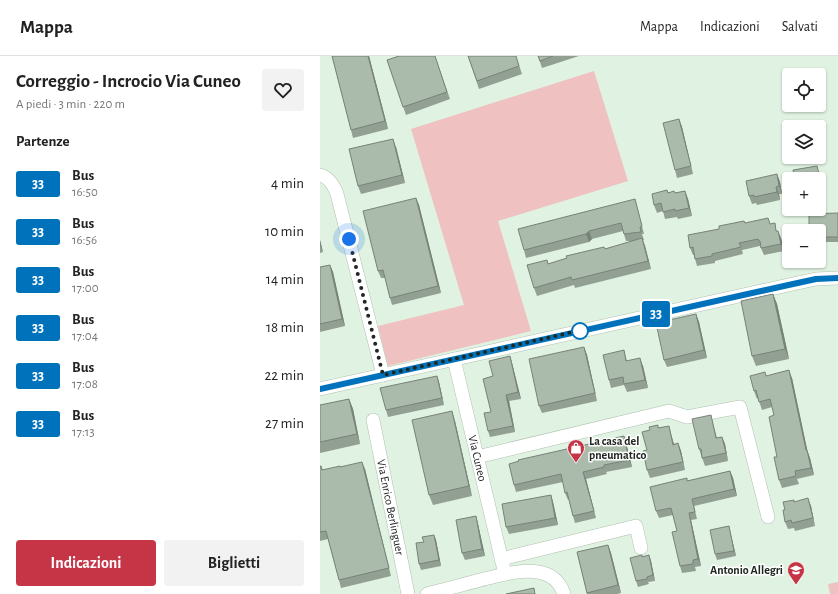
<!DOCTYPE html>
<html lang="it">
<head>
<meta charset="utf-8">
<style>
	:root { --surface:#fff; --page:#f2f2f2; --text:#222; --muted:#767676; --line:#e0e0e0; --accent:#c53545 }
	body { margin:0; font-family:"Alegreya Sans",sans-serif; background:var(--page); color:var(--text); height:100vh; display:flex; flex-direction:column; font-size:15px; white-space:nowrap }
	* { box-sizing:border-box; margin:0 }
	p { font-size:13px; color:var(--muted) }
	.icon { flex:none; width:22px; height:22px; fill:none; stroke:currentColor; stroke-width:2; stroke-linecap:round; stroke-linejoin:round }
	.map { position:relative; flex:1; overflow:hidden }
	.panel { display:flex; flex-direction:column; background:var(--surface); width:320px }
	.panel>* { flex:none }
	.badge { padding:0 8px; border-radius:3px; font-size:14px; line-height:26px }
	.tools { position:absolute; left:462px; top:12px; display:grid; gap:8px }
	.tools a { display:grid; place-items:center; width:44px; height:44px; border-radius:4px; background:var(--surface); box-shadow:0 1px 3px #0004; font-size:20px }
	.you { position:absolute; width:20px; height:20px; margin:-10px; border:3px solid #fff; border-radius:50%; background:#1a73e8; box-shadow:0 0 0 6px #1a73e833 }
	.map>.badge { position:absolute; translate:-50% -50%; box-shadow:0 0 0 2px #fff }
	h2 { padding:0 16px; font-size:15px; line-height:36px }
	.round { display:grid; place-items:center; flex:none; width:42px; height:42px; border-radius:4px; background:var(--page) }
	.head { display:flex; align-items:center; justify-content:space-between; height:68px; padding:0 16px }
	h1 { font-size:19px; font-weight:700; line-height:30px }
	.primary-button { display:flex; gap:8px; margin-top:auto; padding:8px 16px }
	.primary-button a { flex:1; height:46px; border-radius:4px; background:var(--accent); color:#fff; font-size:16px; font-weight:700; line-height:46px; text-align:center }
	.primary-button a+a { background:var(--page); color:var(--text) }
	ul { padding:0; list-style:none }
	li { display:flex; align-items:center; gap:12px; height:48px; padding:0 16px }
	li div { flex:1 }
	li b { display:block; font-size:15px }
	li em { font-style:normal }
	li .badge { min-width:44px; font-weight:700; text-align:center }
	header { display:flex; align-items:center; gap:24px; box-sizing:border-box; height:56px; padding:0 20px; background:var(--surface); border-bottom:1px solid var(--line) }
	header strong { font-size:19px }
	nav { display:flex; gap:22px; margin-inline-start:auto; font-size:14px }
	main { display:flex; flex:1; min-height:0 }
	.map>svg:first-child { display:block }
</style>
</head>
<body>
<header>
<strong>Mappa</strong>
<nav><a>Mappa</a><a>Indicazioni</a><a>Salvati</a></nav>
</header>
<main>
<section class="panel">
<div class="head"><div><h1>Correggio - Incrocio Via Cuneo</h1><p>A piedi · 3 min · 220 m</p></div><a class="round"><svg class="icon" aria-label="heart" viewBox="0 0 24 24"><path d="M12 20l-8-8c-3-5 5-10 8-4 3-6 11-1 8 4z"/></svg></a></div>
<h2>Partenze</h2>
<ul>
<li><span class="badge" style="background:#0072bc;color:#fff">33</span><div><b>Bus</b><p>16:50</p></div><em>4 min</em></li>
<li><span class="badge" style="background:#0072bc;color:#fff">33</span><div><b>Bus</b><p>16:56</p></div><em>10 min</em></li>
<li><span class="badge" style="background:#0072bc;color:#fff">33</span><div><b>Bus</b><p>17:00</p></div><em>14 min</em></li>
<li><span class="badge" style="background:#0072bc;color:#fff">33</span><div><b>Bus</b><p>17:04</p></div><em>18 min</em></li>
<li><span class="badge" style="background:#0072bc;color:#fff">33</span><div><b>Bus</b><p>17:08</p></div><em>22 min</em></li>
<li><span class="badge" style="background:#0072bc;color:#fff">33</span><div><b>Bus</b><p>17:13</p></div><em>27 min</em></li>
</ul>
<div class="primary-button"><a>Indicazioni</a><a>Biglietti</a></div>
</section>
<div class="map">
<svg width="518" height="538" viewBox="0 0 518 538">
	<rect width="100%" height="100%" fill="#e0f2e1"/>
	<path fill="#efc1c0" d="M 274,15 L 308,125 L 178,165 L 211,275 L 68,310 L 58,270 L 144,249 L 91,73 Z
		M 518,526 L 518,538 L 510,538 L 508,528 Z"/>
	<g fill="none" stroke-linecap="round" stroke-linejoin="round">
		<g stroke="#b0c0b1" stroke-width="14">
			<g id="minor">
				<path d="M 0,119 C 9,121 14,130 17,138 L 63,319"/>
				<path id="s1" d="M 134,303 L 185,518"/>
				<path d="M 0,333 L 473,228 L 496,223 L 518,222"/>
				<path id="s2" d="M 53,364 L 88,538"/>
				<path d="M 157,401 L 349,355 L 367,361 L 420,351 L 448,461"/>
				<path d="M 181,503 L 316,470 L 321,492"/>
				<path d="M 107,538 C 125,533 143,529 160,524 C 178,520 199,513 218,516 C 231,518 240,526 244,538"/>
			</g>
		</g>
		<use href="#minor" stroke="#fff" stroke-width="13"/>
	</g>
	<path fill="#92a093" d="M 12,0 L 49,0 L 68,73 L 33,82 L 31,74 Z
		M 115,0 L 130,43 L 86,59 L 67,4 Z
		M 148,0 L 196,0 L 202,18 L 159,33 Z
		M 218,0 L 259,0 L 222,12 Z
		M 359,63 L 362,71 L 373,118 L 357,122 L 355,114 Z
		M 76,91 L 85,127 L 41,138 L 38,130 Z
		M 499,115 L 502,132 L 499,132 Z
		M 457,118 L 460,126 L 462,138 L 459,138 L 460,144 L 437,149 L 436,147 L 432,148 L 429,140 Z
		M 347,134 L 348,136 L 355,137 L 365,135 L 368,143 L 372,160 L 358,163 L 357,161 L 345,163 L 343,155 L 337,157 L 334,149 Z
		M 96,142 L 99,149 L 121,237 L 72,249 L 70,242 L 65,222 L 61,222 L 58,215 Z
		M 315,143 L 317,150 L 324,178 L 322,178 L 324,184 L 323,184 L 325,190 L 331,213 L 255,232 L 254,229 L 217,240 L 214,232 L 228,208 L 314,185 L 306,185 L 303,175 L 272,183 L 269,186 L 206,202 L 204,194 Z
		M 518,157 L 518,186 L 499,186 L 499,175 Z
		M 424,165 L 425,167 L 450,168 L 457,175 L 461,182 L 464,195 L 444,199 L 440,190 L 422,194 L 423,198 L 395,205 L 395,207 L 377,210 L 374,199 L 373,199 L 370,192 L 399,173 Z
		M 0,184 L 3,196 L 0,197 Z
		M 10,209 L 13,216 L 25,270 L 0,276 L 0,211 Z
		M 453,238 L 457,248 L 469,303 L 436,310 L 432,300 Z
		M 376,258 L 379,266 L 387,302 L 347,311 L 344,304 Z
		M 264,291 L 267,299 L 277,345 L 222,357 L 219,350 Z
		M 304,294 L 307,305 L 323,310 L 328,332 L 307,336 L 304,329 L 291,332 L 289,324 Z
		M 190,300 L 192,307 L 201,343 L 189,345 L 195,376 L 170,381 L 168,375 L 171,356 L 173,320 Z
		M 117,320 L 119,326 L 124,349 L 68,361 L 66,354 Z
		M 446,320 L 472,322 L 487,394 L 490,402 L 494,419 L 477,423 L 479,428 L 462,432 L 459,424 L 454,359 L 452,351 L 442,354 L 438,342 L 437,343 L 434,335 Z
		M 29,343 L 33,353 L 40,388 L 0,397 L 0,349 Z
		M 391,359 L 393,367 L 397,382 L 402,381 L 405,388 L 408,405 L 385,410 L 379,393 Z
		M 135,365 L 152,440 L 113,449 L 109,439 Z
		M 349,370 L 351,378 L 354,388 L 358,387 L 361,395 L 365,414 L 330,422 L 327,414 L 327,394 L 339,372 Z
		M 278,387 L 306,387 L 312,411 L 286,416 L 287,418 L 266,423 L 276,462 L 255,467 L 253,460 L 249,443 L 248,444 L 245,437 L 243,426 L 196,436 L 194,429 Z
		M 0,410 L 1,410 L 3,414 L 20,411 L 45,413 L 71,520 L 21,532 L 19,524 L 8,483 L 0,485 Z
		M 410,415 L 413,422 L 417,440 L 374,450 L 377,463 L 371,464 L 381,510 L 375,511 L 376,515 L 362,517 L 360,510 L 357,475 L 353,459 L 339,462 L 336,455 L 368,425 Z
		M 231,439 L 233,446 L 238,469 L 189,478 L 186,471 Z
		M 474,446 L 491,450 L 495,470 L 475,475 L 474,472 L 468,473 L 465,466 L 465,454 Z
		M 156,460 L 158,468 L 165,500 L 145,504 L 142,497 Z
		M 409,470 L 410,475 L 416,500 L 397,504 L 395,498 Z
		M 114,479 L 116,484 L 121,510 L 101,514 L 99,508 Z
		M 288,489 L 291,497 L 301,537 L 297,538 L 267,538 L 257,496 Z
		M 329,499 L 331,505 L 335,525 L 328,526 L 329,528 L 318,531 L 316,525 L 322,501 Z"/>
	<path fill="#778278" d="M 48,0 L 49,0 L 68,73 L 65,65 Z
		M 359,63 L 362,71 L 373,118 L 371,110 Z
		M 73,83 L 76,91 L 85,127 L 82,119 Z
		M 457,118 L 460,126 L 462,138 L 459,130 Z
		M 456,131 L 459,138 L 460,144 L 457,136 Z
		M 365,135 L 368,143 L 372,160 L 369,152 Z
		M 96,142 L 99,149 L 121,237 L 118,230 Z
		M 269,175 L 272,183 L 269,186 L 266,178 Z
		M 458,175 L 461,182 L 464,195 L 461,188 Z
		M 322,182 L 325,190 L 331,213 L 328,205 Z
		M 0,184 L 3,196 L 0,189 Z
		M 10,209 L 13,216 L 25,270 L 22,263 Z
		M 453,238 L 457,248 L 469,303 L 465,293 Z
		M 376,258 L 379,266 L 387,302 L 384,294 Z
		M 264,291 L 267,299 L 277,345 L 275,337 Z
		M 190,300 L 192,307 L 201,343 L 198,336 Z
		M 320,302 L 323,310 L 328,332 L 325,324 Z
		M 469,314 L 472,322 L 489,402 L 486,394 Z
		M 117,320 L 119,326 L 124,349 L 122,342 Z
		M 186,339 L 189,345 L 195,376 L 193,370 Z
		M 29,343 L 33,353 L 40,388 L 37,378 Z
		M 132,355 L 135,365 L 152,440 L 149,430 Z
		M 349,370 L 351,378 L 356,396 L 353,389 Z
		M 304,380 L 306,387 L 312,411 L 309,404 Z
		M 402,381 L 405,388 L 408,405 Z
		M 358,387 L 361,395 L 365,414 L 363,406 Z
		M 487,394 L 490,402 L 494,419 L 491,412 Z
		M 42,406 L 45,413 L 71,520 L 69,512 Z
		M 410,415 L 413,422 L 417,440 L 414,433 Z
		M 263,416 L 266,423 L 276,462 L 274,455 Z
		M 231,439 L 233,446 L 238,469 L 235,462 Z
		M 488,442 L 491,450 L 495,470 Z
		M 369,457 L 371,464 L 381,510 L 378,503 Z
		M 156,460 L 158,468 L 165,500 L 162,493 Z
		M 409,470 L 410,475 L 416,500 L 414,495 Z
		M 114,479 L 116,484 L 121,510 L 119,504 Z
		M 288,489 L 291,497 L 301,537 L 298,529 Z
		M 329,499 L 331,505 L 335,525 L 333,519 Z"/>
	<path fill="#aabaab" stroke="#778278" d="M 12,0 L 48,0 L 65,65 L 31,74 Z
		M 79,0 L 115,0 L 127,36 L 83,51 L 67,4 Z
		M 148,0 L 196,0 L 199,10 L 157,25 Z
		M 218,0 L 233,0 L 220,5 Z
		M 359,63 L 371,110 L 355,114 L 343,67 Z
		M 73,83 L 82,119 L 38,130 L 29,93 Z
		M 497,110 L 501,126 L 499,127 L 499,123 L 475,123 L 473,114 Z
		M 457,118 L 459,130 L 456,131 L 457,136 L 434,141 L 434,139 L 429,140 L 426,125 Z
		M 347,134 L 348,137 L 354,135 L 355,137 L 365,135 L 369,152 L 355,155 L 355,153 L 343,156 L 341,147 L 334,149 L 332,138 Z
		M 96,142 L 118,230 L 70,242 L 63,214 L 58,215 L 43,155 Z
		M 315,143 L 322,170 L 320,171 L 321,176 L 304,178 L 301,167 L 269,175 L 266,178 L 204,194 L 198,173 Z
		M 518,157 L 518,181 L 499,181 L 499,175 L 489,175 L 489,158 Z
		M 448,162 L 450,168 L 455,167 L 456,175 L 458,175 L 461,188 L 441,192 L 440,185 L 439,185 L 438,183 L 419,187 L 421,191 L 392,198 L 392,200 L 375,203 L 373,191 L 370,192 L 368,179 L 399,173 L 399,170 L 424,165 L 425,167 Z
		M 322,182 L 328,205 L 252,224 L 251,221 L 214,232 L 207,209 L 227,204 L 228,208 L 247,202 L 246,200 L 284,191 L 285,193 Z
		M 10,209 L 22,263 L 0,268 L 0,211 Z
		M 453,238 L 465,293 L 432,300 L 421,245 Z
		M 376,258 L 384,294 L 344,304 L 336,267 Z
		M 264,291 L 275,337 L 219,350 L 209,303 Z
		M 304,294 L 306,305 L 320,302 L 325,324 L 304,328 L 303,321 L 289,324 L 283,299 Z
		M 190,300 L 198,336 L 186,339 L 193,370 L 168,375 L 164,357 L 171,356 L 163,323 L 173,320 L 169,305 Z
		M 469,314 L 486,394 L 487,394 L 491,412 L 475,415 L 476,420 L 459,424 L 454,401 L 457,401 L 449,361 L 454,359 L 450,343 L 439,346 L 436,334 L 434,335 L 430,320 L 445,316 L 446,320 Z
		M 117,320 L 122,342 L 66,354 L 60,332 Z
		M 29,343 L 37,378 L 0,386 L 0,349 Z
		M 132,355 L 149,430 L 109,439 L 92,364 Z
		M 391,359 L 396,382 L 402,381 L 406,397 L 382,402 L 381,393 L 379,393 L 372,363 Z
		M 338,369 L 338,372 L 349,370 L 353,389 L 358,387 L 363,406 L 327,414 L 323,395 L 327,394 L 322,376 L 330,374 L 329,371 Z
		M 304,380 L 309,404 L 284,409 L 284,411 L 263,416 L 274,455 L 253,460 L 247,436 L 245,437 L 241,418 L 194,429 L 189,408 L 199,405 L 198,404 L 278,386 L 278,387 L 296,383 L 295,382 Z
		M 42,406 L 69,512 L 19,524 L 6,475 L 0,476 L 0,410 L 1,410 L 2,414 L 20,410 L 20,411 Z
		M 410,415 L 414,433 L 372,443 L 375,456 L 369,457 L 378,503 L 373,504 L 373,508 L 360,510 L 352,476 L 357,475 L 351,452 L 336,455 L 330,431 L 367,422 L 367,425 Z
		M 231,439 L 235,462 L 186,471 L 182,448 Z
		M 488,442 L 493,462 L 472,467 L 471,464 L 465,466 L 463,454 L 465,454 L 463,446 L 474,444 L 474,446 Z
		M 156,460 L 162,493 L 142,497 L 136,464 Z
		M 409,470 L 414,495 L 395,498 L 390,474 Z
		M 114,479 L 119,504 L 99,508 L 96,487 L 104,486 L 102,481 Z
		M 288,489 L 298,529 L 267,537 L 257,496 Z
		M 322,499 L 322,501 L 329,499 L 333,519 L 327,521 L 327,523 L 316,525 L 310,502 Z
		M 214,532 L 215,538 L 186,538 Z"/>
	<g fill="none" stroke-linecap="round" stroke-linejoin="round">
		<g stroke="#fff" stroke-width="9">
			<path id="line" d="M 0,333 L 473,228 L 496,223 L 518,222"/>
		</g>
		<use href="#line" stroke="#0072bc" stroke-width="6"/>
		<path stroke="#212721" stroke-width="4" stroke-dasharray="0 7.2" d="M 29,183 L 63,319 L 262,274 L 260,275"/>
	</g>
	<defs>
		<g id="shop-pin" transform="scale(0.9)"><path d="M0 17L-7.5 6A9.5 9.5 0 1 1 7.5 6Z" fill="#c53545" stroke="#fff"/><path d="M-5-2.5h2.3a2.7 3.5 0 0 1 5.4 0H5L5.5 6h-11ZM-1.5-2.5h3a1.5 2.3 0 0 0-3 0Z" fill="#fff"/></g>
		<g id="school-pin" transform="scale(0.9)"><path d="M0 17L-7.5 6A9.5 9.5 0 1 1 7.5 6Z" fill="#c53545" stroke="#fff"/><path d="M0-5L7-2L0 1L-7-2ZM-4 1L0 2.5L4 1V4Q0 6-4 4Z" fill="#fff"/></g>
	</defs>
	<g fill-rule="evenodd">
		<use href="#shop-pin" x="256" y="392"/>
		<use href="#school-pin" x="476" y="514"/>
	</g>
	<circle fill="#fff" stroke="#0072bc" stroke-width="2" cx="260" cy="275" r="8"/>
	<g text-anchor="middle" stroke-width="3" stroke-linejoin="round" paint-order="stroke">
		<g font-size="12" font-weight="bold" fill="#212721" stroke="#fff" text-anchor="start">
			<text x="269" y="389">La casa del<tspan x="269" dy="14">pneumatico</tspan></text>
			<text x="463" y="518" text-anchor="end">Antonio Allegri</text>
		</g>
		<g font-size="12" fill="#212721" stroke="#fff">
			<text dy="4" stroke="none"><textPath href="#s1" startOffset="102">Via Cuneo</textPath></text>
			<text dy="4" stroke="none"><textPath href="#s2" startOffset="89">Via Enrico Berlinguer</textPath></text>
		</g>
	</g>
</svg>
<div class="tools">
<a><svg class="icon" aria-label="locate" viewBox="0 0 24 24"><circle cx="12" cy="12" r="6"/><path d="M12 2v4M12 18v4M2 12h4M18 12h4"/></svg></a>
<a><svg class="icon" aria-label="layers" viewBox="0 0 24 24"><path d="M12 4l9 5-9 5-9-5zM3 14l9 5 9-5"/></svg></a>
<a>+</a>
<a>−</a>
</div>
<div class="you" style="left:29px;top:183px"></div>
<b class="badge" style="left:336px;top:258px;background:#0072bc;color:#fff">33</b>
</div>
</main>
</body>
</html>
